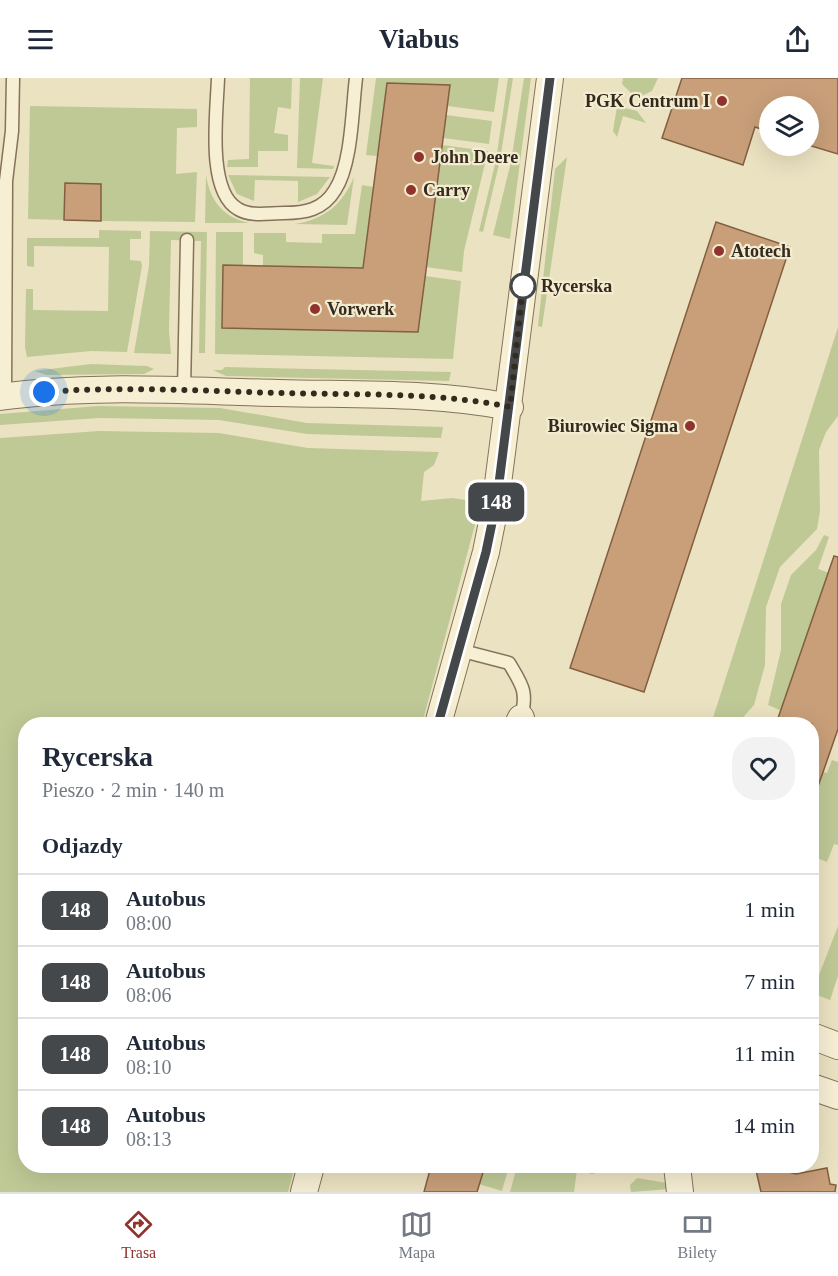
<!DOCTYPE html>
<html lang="pl">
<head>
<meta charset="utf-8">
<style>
	:root { --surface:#fff; --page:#f2f2f3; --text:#1f2937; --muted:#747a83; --line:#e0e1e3; --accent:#90332d }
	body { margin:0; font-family:"Times New Roman",serif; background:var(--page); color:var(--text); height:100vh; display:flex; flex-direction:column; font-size:22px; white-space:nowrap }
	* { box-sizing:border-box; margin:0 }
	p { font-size:20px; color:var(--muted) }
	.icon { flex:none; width:33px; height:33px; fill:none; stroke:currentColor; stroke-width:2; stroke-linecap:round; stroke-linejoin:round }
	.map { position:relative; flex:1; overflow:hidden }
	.panel { position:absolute; left:18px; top:639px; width:801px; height:456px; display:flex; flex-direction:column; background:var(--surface); border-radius:24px; box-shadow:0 6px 24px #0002 }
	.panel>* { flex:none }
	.badge { padding:0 12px; border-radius:9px; font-size:21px; line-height:39px }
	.fabs { position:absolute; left:759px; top:18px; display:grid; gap:12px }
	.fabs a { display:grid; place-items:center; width:60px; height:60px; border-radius:50%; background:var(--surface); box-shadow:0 6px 24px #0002; font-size:30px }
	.you { position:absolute; width:30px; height:30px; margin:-15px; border:4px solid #fff; border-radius:50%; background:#1a73e8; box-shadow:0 0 0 9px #1a73e833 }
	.map>.badge { position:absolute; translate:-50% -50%; box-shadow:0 0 0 3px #fff }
	h2 { padding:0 24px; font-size:22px; line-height:54px }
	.round { display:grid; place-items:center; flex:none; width:63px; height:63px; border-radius:24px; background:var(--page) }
	.overview { display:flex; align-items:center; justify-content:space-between; height:102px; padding:0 24px }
	h1 { font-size:28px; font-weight:700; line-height:45px }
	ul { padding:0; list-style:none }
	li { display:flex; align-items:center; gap:18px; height:72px; padding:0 24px; border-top:2px solid var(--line) }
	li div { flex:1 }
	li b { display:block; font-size:22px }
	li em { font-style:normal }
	li .badge { min-width:66px; font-weight:700; text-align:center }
	header { display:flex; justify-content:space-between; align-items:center; height:78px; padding:0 24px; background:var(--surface); font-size:27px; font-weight:700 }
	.menu { display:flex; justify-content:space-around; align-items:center; height:84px; border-top:2px solid var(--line); background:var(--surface); font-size:16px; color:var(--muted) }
	.menu a { display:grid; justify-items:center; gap:3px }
	.menu .selected { color:var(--accent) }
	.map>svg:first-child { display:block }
</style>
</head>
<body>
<header><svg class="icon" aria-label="menu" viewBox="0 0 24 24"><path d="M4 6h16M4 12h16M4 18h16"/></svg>Viabus<svg class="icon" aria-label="share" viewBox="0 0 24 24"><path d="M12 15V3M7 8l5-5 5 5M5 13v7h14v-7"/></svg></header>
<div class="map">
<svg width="838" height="1114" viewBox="0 0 838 1114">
	<rect width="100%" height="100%" fill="#ebe2c1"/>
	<path fill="#bfc996" d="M 250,0 L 292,0 L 291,31 L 278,29 L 274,55 L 288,57 L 288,73 L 258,73 L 258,89 L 227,89 L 228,82 L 249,81 Z
		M 300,0 L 323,0 L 312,85 L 334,88 L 333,91 L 297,90 Z
		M 376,0 L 499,0 L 494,34 L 447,28 L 450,7 L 387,5 L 377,78 L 366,77 Z
		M 508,0 L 513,0 L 500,82 L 483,154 L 479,153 L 496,82 Z
		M 524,0 L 531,0 L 510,161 L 493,157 L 511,84 Z
		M 623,0 L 658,0 L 652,13 L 639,19 L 633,17 L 622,6 Z
		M 30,28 L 197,31 L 197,49 L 177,50 L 176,96 L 197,94 L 195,144 L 101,143 L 65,105 L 64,142 L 28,141 Z
		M 617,28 L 637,33 L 646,45 L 623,38 L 617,59 L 613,53 Z
		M 446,37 L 492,43 L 489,66 L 443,60 Z
		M 442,67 L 488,73 L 464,173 L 462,194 L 426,189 Z
		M 567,79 L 542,249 L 538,248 L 555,91 Z
		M 206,97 C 210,123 223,139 249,145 L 205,145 Z
		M 228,97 L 330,99 L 317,116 L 298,124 L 298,103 L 255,102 L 254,123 L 237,116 Z
		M 354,99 L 347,147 L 295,146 C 325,141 342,127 354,99 Z
		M 362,107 L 373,109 L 363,190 L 263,188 L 263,177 L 254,175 L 254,155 L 286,155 L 286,164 L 322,165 L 322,156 L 355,156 Z
		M 99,152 L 141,153 L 141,161 L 130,161 L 130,182 L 141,183 L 142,188 L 127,274 L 91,273 L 27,279 L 25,269 L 26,211 L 33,211 L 33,232 L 108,233 L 109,169 L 34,168 L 34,189 L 27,188 L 27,160 L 99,160 Z
		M 150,153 L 207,154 L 205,275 L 199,275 L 201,163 L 171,162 L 169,253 L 171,276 L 134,275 L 149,188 Z
		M 216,154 L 243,154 L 243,188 L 223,188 L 222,250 L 418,254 L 425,198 L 461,203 L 453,281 L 215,276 Z
		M 838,249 L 838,338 L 826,354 L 819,372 L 820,433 L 817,451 L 780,489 L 766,529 L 765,587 L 754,627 L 737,646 L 711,646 Z
		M 91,286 L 147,288 L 154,291 L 144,296 L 47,297 L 34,293 Z
		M 225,289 L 451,294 L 449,303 L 226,298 L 213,292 L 222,292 Z
		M 98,328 L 220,330 L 307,345 L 443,349 L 441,360 L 307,356 L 219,342 L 99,340 L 0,347 L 0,336 Z
		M 99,353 L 219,355 L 308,370 L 439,374 L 434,387 L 424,394 L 421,423 L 452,420 L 481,424 L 422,646 L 26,646 L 26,1088 L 295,1088 L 288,1114 L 0,1114 L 0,360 Z
		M 824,457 L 829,459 L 818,491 L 838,498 L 796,639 L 768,627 L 781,572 L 781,526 L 791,497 L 816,472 Z
		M 832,682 L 838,684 L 838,767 L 834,766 L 827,784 L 812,778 L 812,721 L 823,694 L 827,695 Z
		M 838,848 L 838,898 L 830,922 L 812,915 Z
		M 485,1088 L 509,1088 L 502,1113 L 479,1106 Z
		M 524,1088 L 625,1088 L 592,1096 L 577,1092 L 574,1114 L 510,1114 L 516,1092 Z
		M 637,1100 L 667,1105 L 669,1111 L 631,1114 L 630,1107 Z"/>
	<path fill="#c89f79" stroke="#825f41" stroke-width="1.5" d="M 682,0 L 838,0 L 838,76 L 808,67 L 808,28 L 770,28 L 770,54 L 755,49 L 743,87 L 662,60 Z
		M 387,5 L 450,7 L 418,254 L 222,250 L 223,187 L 363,190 Z
		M 65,105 L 101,106 L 101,143 L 64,142 Z
		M 716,144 L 790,169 L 644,614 L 570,590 Z
		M 834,478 L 838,479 L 838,651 L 815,717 L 812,717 L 812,646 L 776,646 Z
		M 431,1088 L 485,1088 L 477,1114 L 424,1114 Z
		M 755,1088 L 770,1089 L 796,1096 L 827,1090 L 830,1106 L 836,1107 L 835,1114 L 761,1114 Z"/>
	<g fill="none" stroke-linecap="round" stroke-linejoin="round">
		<g stroke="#84735a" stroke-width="15">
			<path id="service" d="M 218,0 C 217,33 206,113 238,131 C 251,139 269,135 284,135 C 305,135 323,132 335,112 C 352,86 352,32 356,0
				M 184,312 L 187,162
				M 5,318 L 6,103 L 12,53 L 13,0
				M 459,572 L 509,585 C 522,607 528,613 521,640"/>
		</g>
		<g stroke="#84735a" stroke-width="28">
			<path id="minor" d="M 0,319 C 92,306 186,313 278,315 C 355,317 434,314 510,329
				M 438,646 L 486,474 L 495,429 L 550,0
				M 518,646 L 521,640
				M 812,958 L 838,968
				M 812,1009 L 838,1018
				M 677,1088 L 680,1114
				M 304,1114 L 311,1088"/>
		</g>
		<use href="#service" stroke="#f7efd4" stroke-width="12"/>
		<use href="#minor" stroke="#f7efd4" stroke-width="26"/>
	</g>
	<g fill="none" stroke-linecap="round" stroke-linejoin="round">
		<g stroke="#fff" stroke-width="14">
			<path id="line" d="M 438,646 L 486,474 L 497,421 L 550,0"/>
		</g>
		<use href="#line" stroke="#45484a" stroke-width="9"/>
		<path stroke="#342a1d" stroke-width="6" stroke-dasharray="0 10.8" d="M 44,314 C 123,308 203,313 282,315 C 358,317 435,314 510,329 L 524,199 L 523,208"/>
	</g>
	<g fill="#90332d" stroke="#f3ecd0" stroke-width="2">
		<circle cx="722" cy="23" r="6"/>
		<circle cx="419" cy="79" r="6"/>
		<circle cx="411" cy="112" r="6"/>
		<circle cx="719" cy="173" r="6"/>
		<circle cx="315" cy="231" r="6"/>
		<circle cx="690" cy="348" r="6"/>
	</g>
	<circle fill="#fff" stroke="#45484a" stroke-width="3" cx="523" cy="208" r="12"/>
	<g text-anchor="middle" stroke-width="4.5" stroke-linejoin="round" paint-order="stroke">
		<g font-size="18" font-weight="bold" fill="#342a1d" stroke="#f3ecd0" text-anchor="start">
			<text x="710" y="29" text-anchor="end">PGK Centrum I</text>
			<text x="431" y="85">John Deere</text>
			<text x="423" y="118">Carry</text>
			<text x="731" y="179">Atotech</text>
			<text x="327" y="237">Vorwerk</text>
			<text x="678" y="354" text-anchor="end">Biurowiec Sigma</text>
		</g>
		<g font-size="18" font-weight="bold" fill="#342a1d" stroke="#f3ecd0" text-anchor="start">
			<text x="541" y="214">Rycerska</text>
		</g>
	</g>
</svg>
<div class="fabs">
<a><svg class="icon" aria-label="layers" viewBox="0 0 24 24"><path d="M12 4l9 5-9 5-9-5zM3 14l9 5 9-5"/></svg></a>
</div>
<div class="you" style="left:44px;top:314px"></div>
<b class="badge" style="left:496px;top:424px;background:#45484a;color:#fff">148</b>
<section class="panel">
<div class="overview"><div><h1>Rycerska</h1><p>Pieszo · 2 min · 140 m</p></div><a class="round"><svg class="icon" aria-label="heart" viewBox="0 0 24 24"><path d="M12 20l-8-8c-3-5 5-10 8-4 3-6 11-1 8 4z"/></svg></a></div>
<h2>Odjazdy</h2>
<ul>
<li><span class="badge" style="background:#45484a;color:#fff">148</span><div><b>Autobus</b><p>08:00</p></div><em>1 min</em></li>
<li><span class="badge" style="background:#45484a;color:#fff">148</span><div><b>Autobus</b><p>08:06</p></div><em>7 min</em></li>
<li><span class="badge" style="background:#45484a;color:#fff">148</span><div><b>Autobus</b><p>08:10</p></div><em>11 min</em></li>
<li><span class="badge" style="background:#45484a;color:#fff">148</span><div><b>Autobus</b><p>08:13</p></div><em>14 min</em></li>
</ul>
</section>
</div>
<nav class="menu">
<a class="selected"><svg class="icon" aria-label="directions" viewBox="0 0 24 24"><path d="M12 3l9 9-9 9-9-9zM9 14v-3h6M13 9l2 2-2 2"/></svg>Trasa</a>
<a><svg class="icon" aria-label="map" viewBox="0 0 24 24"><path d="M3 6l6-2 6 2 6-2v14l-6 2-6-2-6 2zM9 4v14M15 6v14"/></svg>Mapa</a>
<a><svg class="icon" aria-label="tickets" viewBox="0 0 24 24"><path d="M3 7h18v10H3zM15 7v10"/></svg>Bilety</a>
</nav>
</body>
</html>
